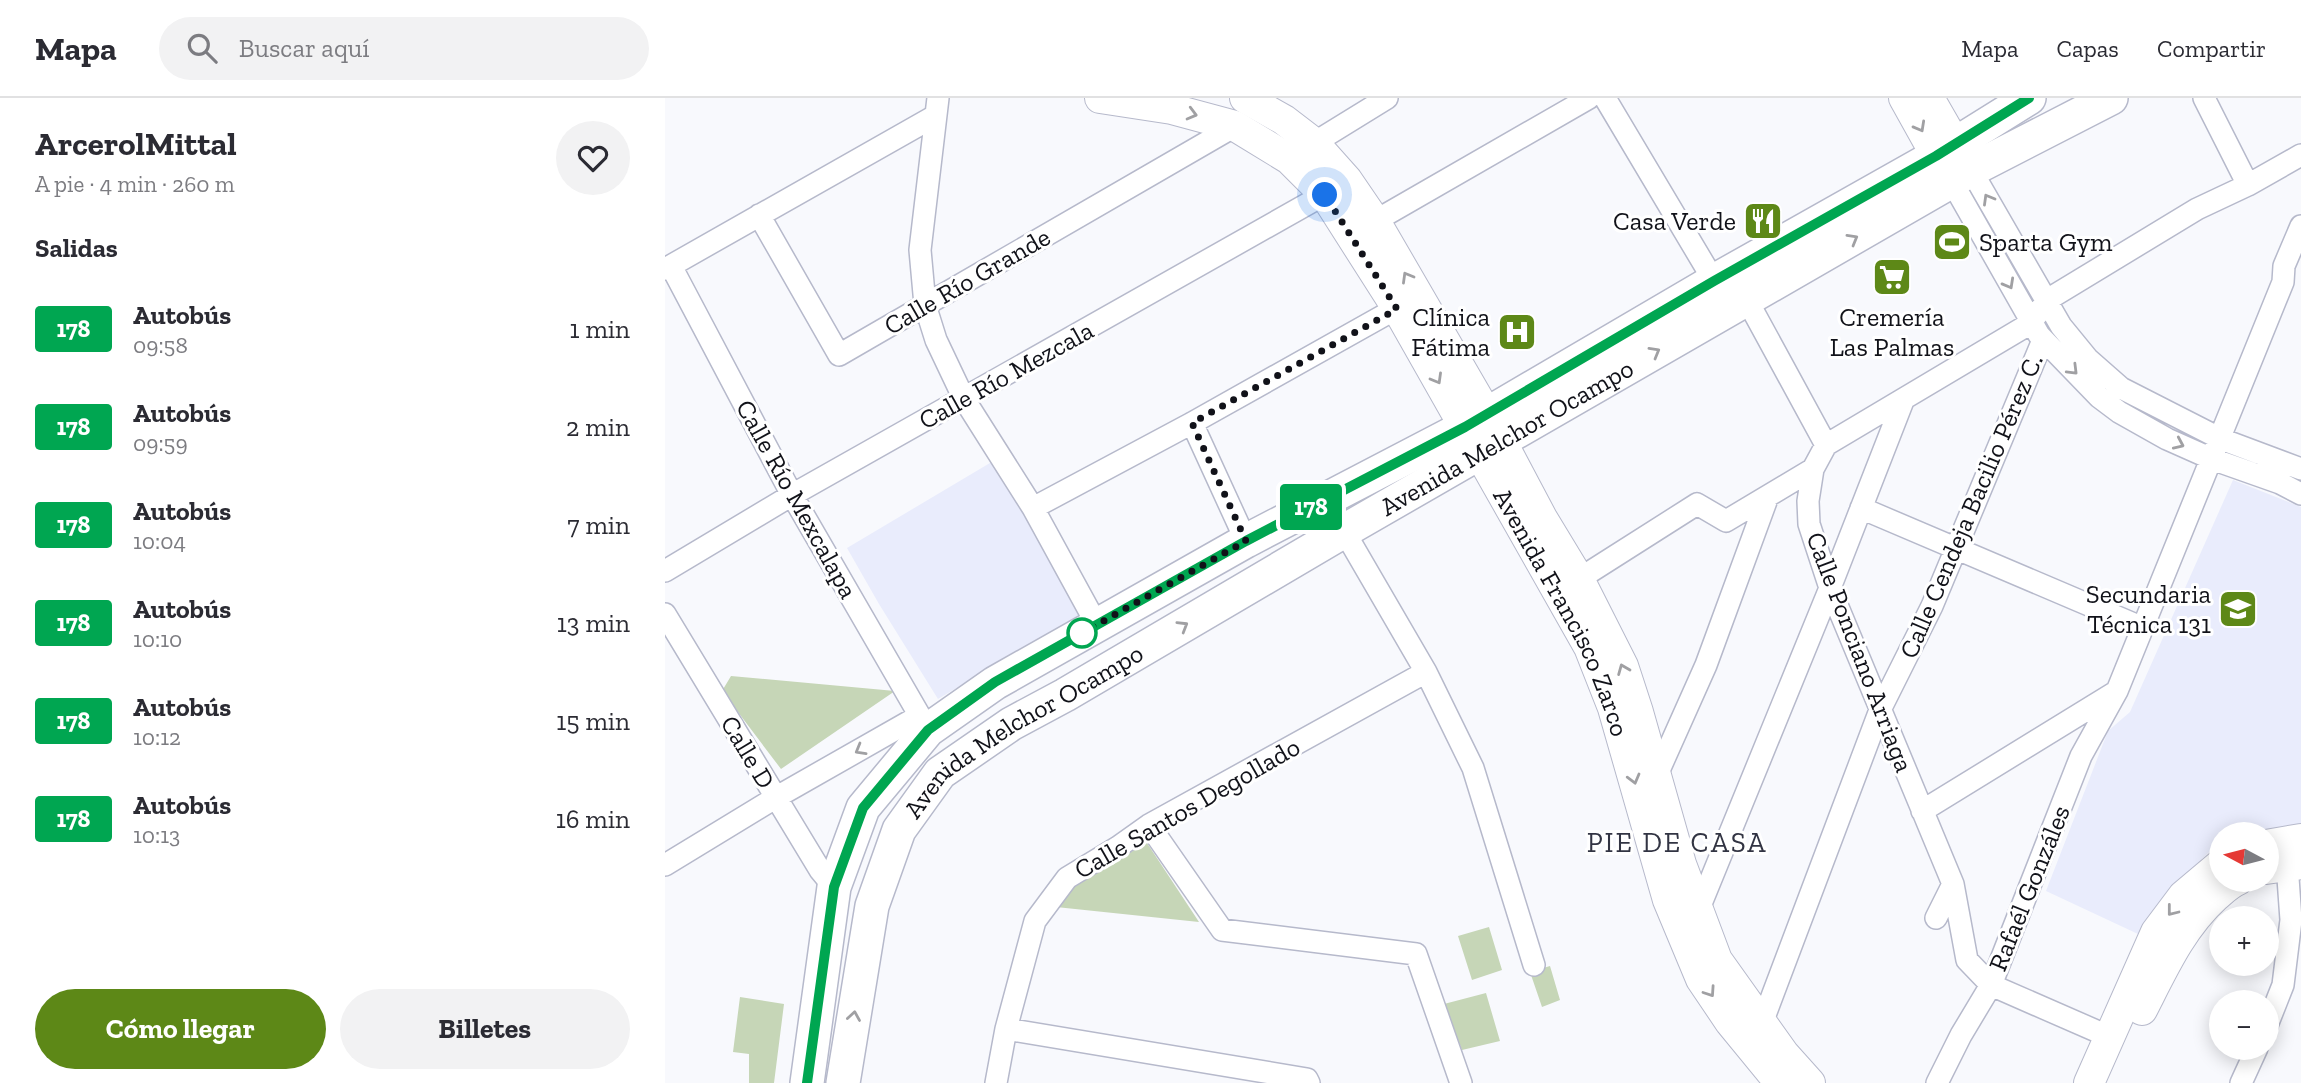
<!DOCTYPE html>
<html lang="es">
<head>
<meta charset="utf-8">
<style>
	:root { --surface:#fff; --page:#f2f2f3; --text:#2b2b33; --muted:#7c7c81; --line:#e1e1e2; --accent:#5d8817 }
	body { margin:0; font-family:"Zilla Slab",serif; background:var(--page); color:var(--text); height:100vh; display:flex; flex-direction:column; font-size:26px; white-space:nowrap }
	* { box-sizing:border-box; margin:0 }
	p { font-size:23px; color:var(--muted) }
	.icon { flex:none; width:38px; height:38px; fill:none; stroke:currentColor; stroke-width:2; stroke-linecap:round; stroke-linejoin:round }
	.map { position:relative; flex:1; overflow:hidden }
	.details { display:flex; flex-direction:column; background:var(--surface); width:665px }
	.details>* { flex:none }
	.badge { padding:0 14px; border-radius:5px; font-size:24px; line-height:46px }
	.needle { width:46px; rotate:277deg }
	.tools { position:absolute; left:1544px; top:724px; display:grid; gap:14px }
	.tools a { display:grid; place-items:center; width:70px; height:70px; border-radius:50%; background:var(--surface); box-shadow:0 4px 18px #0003; font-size:35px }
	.you { position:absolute; width:35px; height:35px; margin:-18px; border:5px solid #fff; border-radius:50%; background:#1a73e8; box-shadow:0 0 0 10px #1a73e833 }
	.map>.badge { position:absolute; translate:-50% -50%; box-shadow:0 0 0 4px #fff }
	h2 { padding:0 35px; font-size:26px; line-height:63px }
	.round { display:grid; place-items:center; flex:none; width:74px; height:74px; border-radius:37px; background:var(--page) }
	.overview { display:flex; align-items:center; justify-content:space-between; height:119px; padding:0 35px }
	h1 { font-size:33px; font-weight:800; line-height:52px }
	.primary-button { display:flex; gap:14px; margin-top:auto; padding:14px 35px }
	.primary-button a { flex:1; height:80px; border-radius:42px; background:var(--accent); color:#fff; font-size:28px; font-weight:800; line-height:80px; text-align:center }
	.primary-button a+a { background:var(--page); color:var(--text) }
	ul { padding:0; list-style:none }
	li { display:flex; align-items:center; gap:21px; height:98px; padding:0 35px }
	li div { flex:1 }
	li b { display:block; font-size:26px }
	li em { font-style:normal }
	li .badge { min-width:77px; font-weight:700; text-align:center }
	header { display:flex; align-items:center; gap:42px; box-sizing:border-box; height:98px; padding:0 35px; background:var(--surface); border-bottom:2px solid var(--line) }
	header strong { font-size:33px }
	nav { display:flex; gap:38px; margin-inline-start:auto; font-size:24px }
	.search { width:490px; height:63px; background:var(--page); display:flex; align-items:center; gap:18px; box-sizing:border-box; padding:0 24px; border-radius:38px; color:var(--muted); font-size:26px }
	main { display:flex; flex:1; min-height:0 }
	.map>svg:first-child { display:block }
</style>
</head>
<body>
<header>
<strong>Mapa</strong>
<div class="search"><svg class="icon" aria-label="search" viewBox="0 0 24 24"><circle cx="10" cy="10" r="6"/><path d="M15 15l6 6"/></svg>Buscar aquí</div>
<nav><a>Mapa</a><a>Capas</a><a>Compartir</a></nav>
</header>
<main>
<section class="details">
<div class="overview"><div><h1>ArcerolMittal</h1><p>A pie · 4 min · 260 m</p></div><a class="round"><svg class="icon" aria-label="heart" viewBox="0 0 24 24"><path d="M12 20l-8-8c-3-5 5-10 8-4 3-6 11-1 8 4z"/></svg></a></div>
<h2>Salidas</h2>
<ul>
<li><span class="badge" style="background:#00a651;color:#fff">178</span><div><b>Autobús</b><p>09:58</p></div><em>1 min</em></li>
<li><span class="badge" style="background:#00a651;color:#fff">178</span><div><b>Autobús</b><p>09:59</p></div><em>2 min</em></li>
<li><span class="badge" style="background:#00a651;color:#fff">178</span><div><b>Autobús</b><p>10:04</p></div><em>7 min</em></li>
<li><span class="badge" style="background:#00a651;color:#fff">178</span><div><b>Autobús</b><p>10:10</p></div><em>13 min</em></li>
<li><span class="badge" style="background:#00a651;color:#fff">178</span><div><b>Autobús</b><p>10:12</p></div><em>15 min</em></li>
<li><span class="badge" style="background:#00a651;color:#fff">178</span><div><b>Autobús</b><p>10:13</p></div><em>16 min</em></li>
</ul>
<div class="primary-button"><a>Cómo llegar</a><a>Billetes</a></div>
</section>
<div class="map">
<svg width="1636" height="985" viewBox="0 0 1636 985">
	<rect width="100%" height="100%" fill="#f8f9fd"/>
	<path fill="#e9ecfc" d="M 330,362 L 419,514 L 273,601 L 214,506 L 182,450 Z
		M 1568,382 L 1636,409 L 1636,727 L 1581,737 L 1556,737 L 1556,749 L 1543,755 L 1507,791 L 1473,836 L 1381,793 L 1443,633 L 1465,614 Z"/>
	<path fill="#c6d6b7" d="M 66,578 L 230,593 L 116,671 L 57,593 Z
		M 482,745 L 534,824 L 391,809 L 414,783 Z
		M 824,829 L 837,872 L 807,882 L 793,838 Z
		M 885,868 L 895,902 L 877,909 L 865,874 Z
		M 821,895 L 835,943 L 797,952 L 779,906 Z
		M 75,899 L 119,906 L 109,985 L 84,985 L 84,956 L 68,954 Z"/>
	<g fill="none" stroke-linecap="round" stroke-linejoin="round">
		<g stroke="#b6b9cb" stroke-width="24">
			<path id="street" d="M 273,0 L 255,152 L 260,207 L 271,242 L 299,301 L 368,410 L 432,527
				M 940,0 L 1049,183
				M 1539,0 L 1583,87
				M 649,45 L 722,0
				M 1306,72 L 1396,228 L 1423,261 L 1456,290 L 1556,341 L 1636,371
				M 1287,84 L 1374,237 L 1434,299 L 1454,314 L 1502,341 L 1547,361 L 1615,385 L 1636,396
				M 94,117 L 174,257 L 570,28
				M 710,123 L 924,0
				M 6,168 L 127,397 L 263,632
				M 0,171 L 270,18
				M 1082,202 L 1161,347
				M 527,325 L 581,443
				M 368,410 L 527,325 L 732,210 L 745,212
				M 1196,410 L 1478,530
				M 679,433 L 761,574 L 808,670 L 869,867
				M 0,473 L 127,397 L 669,91
				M 914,481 L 1032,406 L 1061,423 L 1148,371
				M 0,516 L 155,772 L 169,789
				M 991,679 L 1041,567 L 1103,398
				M 1257,713 L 1449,595
				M 484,727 L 557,832 L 751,856 L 796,985
				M 0,767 L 110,700 L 254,618
				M 1033,813 L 1165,490 L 1238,303
				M 1271,820 L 1288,786
				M 1097,925 L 1215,612 L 1267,508 L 1378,242
				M 1601,930 L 1618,887 L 1626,822 L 1622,766
				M 341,931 L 642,981 L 644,985
				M 1445,939 L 1326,887 L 1302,862 L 1288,786 L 1165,490 L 1144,426 L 1143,403 L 1148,371 L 1161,347 L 1366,225 L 1382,202 L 1532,111 L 1583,87 L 1636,57
				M 331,985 L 341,931 L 370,823 L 402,780 L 453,749 L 484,727 L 761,574
				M 1272,985 L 1296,937 L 1326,887 L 1416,658 L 1452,593 L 1618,184 L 1619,168 L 1636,128
				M 1576,985 L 1592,950"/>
		</g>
		<g stroke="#b6b9cb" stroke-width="32">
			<g id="secondary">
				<path id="s1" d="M 435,0 L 507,11 L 570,28 L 624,61 L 660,97 L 732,210 L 924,549 L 948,610 L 1003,802 L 1036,881 L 1065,924 L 1115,985"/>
				<path d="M 580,0 L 619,22 L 649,45 L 682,82 L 710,123 L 822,316 L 877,420 L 914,481 L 958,568 L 973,614 L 1016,766 L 1052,862 L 1119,956 L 1145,985"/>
				<path d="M 1239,0 L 1283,79"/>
				<path d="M 1264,0 L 1302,66"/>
				<path d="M 1601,747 L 1636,741"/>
				<path d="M 1601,771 L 1636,766"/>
				<path d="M 1477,912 C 1498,871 1516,830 1551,798 C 1558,792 1564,786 1573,782"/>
				<path d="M 1424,985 L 1491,834 L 1518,798 L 1556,766"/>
			</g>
		</g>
		<g stroke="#b6b9cb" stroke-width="36">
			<g id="primary">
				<path d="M 142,985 L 169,789 L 198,710 L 263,632 L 330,585 L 581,443 L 800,329 L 1049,183 L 1271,58 L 1364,0"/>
				<path id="s2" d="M 178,985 L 207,808 L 234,732 L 275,675 L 346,626 L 400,597 L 679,433 L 1306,72 L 1446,0"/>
			</g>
		</g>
		<use href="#street" stroke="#fff" stroke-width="21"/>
		<use href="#secondary" stroke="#fff" stroke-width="30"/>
		<use href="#primary" stroke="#fff" stroke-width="33"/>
	</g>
	<defs><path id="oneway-chevron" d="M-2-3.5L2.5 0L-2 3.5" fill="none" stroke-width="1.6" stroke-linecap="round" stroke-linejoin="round" transform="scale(1.75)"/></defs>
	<g stroke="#a0a0a3">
		<use href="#oneway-chevron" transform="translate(527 16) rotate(15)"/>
		<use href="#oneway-chevron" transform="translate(1255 29) rotate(61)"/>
		<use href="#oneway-chevron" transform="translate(1323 101) rotate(-120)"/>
		<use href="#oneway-chevron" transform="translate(1188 141) rotate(-30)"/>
		<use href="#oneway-chevron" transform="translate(742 179) rotate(-120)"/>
		<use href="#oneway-chevron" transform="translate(1344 186) rotate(61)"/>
		<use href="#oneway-chevron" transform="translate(990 254) rotate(-30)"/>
		<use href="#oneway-chevron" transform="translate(1408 272) rotate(45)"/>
		<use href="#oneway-chevron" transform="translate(772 281) rotate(60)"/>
		<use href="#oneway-chevron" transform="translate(1514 346) rotate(24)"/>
		<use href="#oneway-chevron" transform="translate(518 528) rotate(-31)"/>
		<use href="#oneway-chevron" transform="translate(958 571) rotate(-112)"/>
		<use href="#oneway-chevron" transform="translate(195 652) rotate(150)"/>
		<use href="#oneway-chevron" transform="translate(969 681) rotate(75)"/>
		<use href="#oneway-chevron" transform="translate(1507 813) rotate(128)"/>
		<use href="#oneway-chevron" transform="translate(1045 894) rotate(56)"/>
		<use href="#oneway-chevron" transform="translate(189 918) rotate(-81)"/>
	</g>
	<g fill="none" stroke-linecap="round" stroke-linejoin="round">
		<g stroke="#fff" stroke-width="16">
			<path id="line" d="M 142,985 L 169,789 L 198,710 L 263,632 L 330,584 L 581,443 L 800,329 L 1049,183 L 1271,58 L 1364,0"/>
		</g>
		<use href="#line" stroke="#00a651" stroke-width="10"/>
		<path stroke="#111219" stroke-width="7" stroke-dasharray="0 12.6" d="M 417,535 L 581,443 L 527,325 L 732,211 L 660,97"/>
	</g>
	<defs>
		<g id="restaurant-square" transform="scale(2.0125)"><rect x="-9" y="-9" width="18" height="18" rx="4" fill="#5d8817" stroke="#fff"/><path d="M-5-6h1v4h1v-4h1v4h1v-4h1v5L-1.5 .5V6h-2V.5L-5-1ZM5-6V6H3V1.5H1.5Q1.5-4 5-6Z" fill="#fff"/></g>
		<g id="stadium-square" transform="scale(2.0125)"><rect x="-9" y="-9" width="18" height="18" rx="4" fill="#5d8817" stroke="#fff"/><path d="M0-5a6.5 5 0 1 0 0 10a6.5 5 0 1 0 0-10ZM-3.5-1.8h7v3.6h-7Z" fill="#fff"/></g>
		<g id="supermarket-square" transform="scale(2.0125)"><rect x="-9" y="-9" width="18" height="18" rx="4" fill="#5d8817" stroke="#fff"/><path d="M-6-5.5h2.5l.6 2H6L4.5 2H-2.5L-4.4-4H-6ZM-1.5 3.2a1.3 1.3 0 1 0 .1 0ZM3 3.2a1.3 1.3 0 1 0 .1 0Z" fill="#fff"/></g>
		<g id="hospital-square" transform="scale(2.0125)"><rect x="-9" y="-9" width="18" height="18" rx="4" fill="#5d8817" stroke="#fff"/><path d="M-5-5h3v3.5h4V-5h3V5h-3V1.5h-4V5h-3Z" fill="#fff"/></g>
		<g id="school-square" transform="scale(2.0125)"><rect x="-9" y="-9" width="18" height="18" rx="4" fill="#5d8817" stroke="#fff"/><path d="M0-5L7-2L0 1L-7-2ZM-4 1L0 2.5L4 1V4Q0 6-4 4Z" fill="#fff"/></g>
	</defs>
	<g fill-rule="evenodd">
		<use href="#restaurant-square" x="1098" y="123"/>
		<use href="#stadium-square" x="1287" y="144"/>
		<use href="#supermarket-square" x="1227" y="179"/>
		<use href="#hospital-square" x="852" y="234"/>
		<use href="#school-square" x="1573" y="511"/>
	</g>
	<circle fill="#fff" stroke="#00a651" stroke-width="3.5" cx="417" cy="535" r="14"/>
	<g text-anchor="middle" stroke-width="6" stroke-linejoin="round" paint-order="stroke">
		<g font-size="26" fill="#111219" stroke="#fff" text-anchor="end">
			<text x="1071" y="132">Casa Verde</text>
			<text x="1314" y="153" text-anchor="start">Sparta Gym</text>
			<text x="825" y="228">Clínica<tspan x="825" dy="30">Fátima</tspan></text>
			<text x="1227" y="228" text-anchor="middle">Cremería<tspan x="1227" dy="30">Las Palmas</tspan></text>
			<text x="1546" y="505">Secundaria<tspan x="1546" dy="30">Técnica 131</tspan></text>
		</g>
		<g font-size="26" fill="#111219" stroke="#fff">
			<text transform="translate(302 183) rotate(-30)" y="9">Calle Río Grande</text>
			<text transform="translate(341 277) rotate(-29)" y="9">Calle Río Mezcala</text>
			<text dy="9" stroke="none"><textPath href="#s2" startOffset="989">Avenida Melchor Ocampo</textPath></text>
			<text transform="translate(132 401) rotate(61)" y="9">Calle Río Mexcalapa</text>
			<text transform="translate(1306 408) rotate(-67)" y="9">Calle Cendeja Bacilio Pérez C.</text>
			<text dy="9" stroke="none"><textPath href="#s1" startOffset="733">Avenida Francisco Zarco</textPath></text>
			<text transform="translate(1195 554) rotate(69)" y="9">Calle Ponciano Arriaga</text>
			<text dy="9" stroke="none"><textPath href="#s2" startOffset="422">Avenida Melchor Ocampo</textPath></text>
			<text transform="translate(83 654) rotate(59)" y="9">Calle D</text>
			<text transform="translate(522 710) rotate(-30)" y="9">Calle Santos Degollado</text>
			<text transform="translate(1364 790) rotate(-68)" y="9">Rafaél Gonzáles</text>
		</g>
		<g font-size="28" letter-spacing="2" fill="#323443" stroke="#fff">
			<text x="1012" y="754">PIE DE CASA</text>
		</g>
	</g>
</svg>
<div class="tools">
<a><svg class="needle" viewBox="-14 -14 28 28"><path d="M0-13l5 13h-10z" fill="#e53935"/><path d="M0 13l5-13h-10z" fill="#7c7c81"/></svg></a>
<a>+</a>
<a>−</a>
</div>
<div class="you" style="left:660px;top:97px"></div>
<b class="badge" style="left:646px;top:409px;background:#00a651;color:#fff">178</b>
</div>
</main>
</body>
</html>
